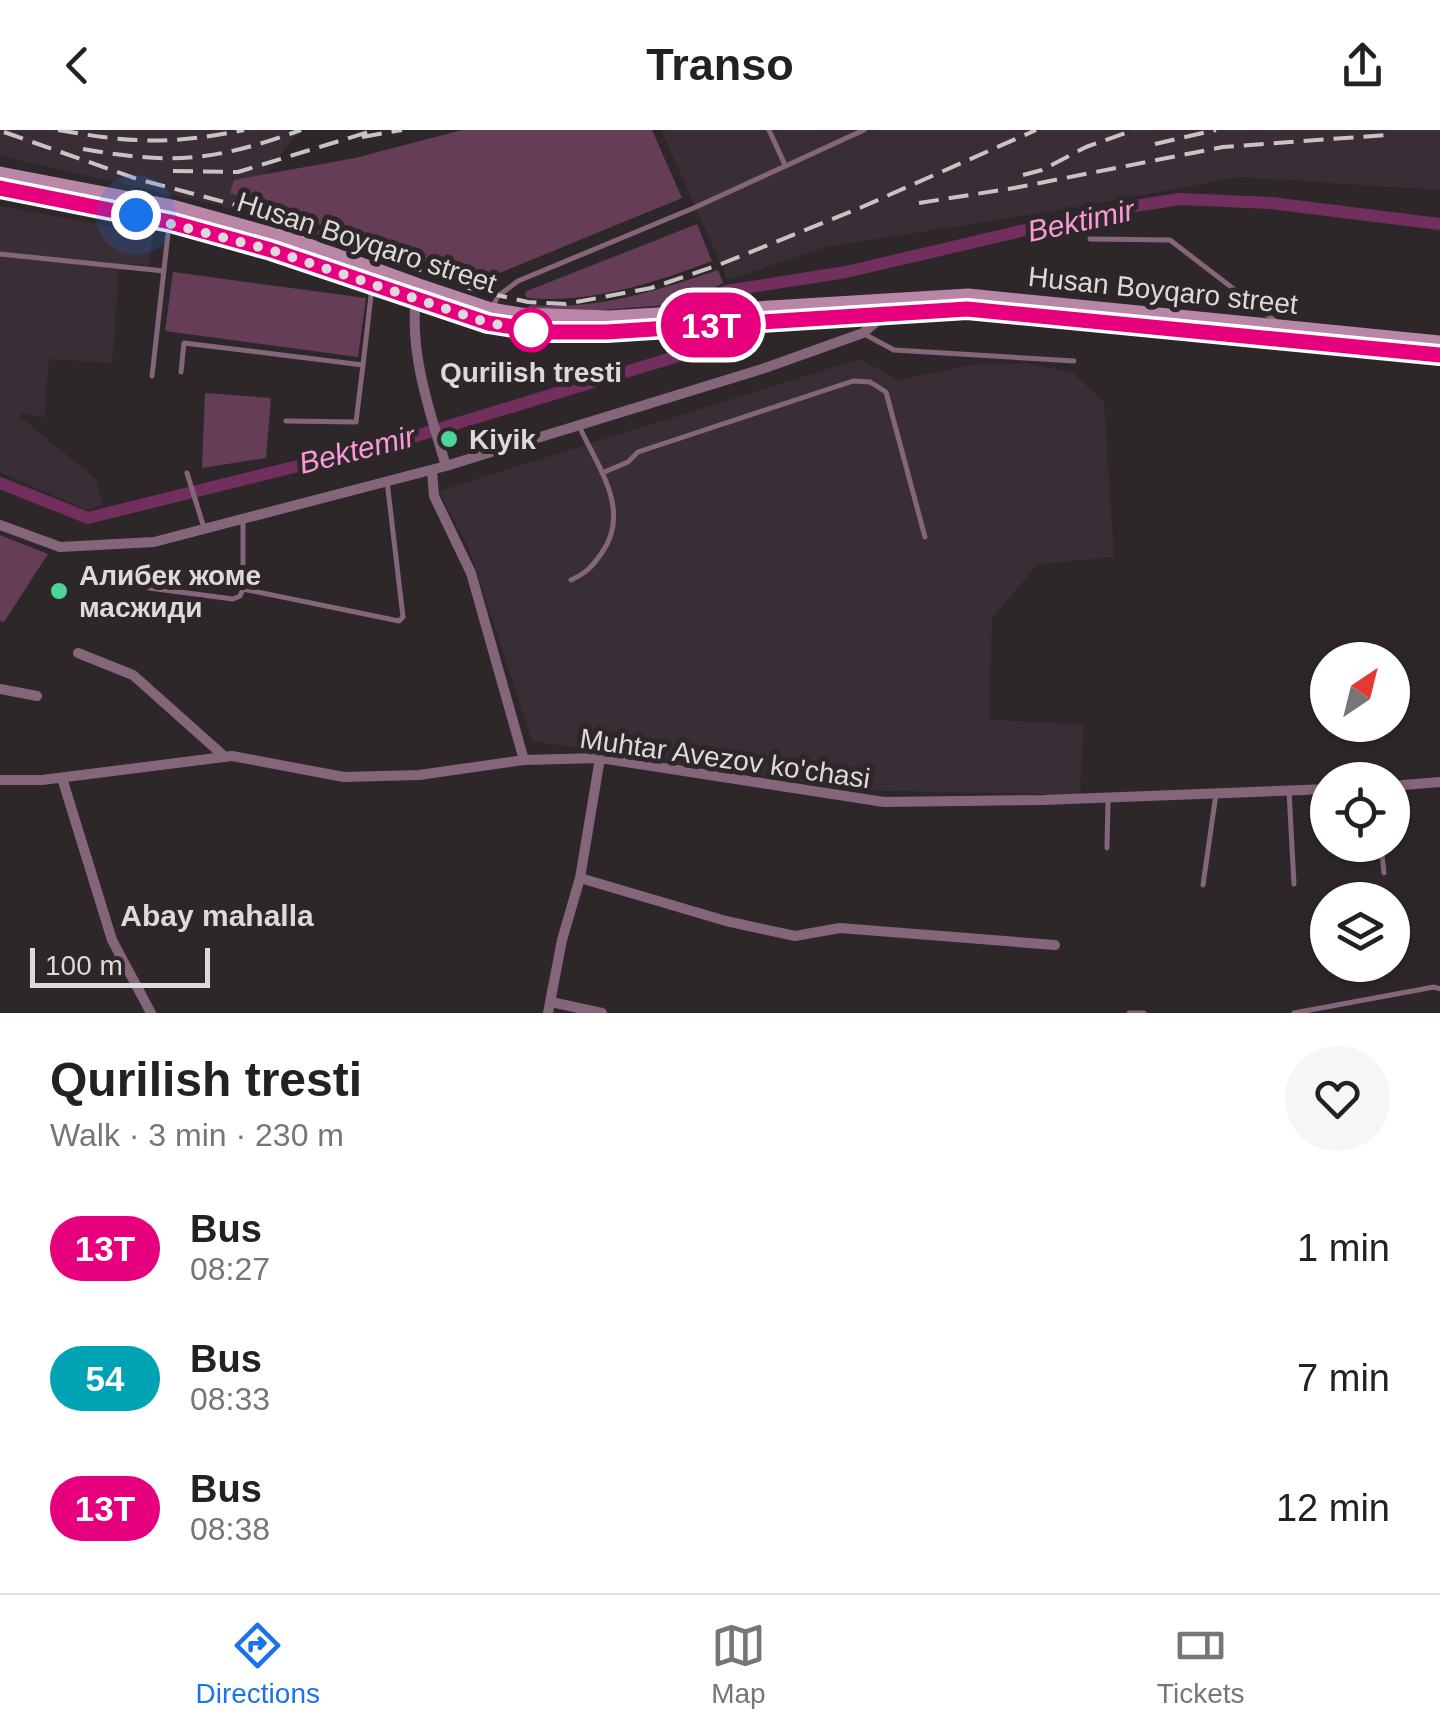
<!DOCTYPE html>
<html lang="en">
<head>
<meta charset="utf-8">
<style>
	:root { --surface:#fff; --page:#f6f6f6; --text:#222; --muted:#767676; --line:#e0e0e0; --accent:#1a73e8 }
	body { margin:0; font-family:Helvetica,sans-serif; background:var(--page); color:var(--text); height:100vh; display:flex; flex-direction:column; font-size:38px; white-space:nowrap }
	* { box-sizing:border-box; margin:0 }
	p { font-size:32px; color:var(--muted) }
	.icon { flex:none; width:55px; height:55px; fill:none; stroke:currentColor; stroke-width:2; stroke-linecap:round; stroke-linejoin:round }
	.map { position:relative; height:883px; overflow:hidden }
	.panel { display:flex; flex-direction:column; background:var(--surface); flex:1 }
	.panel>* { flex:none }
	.badge { padding:0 20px; border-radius:32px; font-size:35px; line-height:65px }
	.needle { width:65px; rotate:35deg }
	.fabs { position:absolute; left:1310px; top:512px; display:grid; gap:20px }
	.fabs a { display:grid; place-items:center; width:100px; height:100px; border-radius:50%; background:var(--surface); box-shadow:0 2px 8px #0004; font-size:50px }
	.scale { position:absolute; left:30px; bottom:25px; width:180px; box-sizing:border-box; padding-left:10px; border:5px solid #dedadc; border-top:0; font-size:28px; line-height:35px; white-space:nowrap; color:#dedadc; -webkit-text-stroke:8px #2d272a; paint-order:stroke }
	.you { position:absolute; width:50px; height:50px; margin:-25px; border:8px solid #fff; border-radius:50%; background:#1a73e8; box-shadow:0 0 0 15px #1a73e833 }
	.map>.badge { position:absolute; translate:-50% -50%; box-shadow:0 0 0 5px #fff }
	.round { display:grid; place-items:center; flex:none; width:105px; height:105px; border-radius:52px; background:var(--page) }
	.head { display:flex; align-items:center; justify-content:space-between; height:170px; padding:0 50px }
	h1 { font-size:48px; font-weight:700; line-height:75px }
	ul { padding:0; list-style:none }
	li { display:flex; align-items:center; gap:30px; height:130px; padding:0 50px }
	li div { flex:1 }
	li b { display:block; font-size:38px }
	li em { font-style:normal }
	li .badge { min-width:110px; font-weight:700; text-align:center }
	header { display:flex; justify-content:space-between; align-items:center; height:130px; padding:0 50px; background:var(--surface); font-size:45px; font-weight:700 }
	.dock { display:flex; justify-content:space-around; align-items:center; height:140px; border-top:2px solid var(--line); background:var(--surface); font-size:28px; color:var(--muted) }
	.dock a { display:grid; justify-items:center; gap:5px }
	.dock .selected { color:var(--accent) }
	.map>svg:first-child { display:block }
</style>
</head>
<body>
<header><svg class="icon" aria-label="back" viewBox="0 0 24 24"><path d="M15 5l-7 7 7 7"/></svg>Transo<svg class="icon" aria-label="share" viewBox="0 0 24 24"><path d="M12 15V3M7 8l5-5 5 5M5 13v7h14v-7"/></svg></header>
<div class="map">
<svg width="1440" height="883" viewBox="0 0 1440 883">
	<rect width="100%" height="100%" fill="#2d272a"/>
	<path fill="#392e35" d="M 0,0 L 300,0 L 239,80 L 0,26 Z
		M 661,0 L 1440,0 L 1440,60 L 1239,47 L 1078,77 L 826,117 L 728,150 Z
		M 0,76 L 153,104 L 149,136 L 130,133 L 128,140 L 119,140 L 112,233 L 49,229 L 44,288 L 22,283 L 20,287 L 95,348 L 103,374 L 87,380 L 0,342 Z
		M 860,229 L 898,250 L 973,235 L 1025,233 L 1073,243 L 1104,272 L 1114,427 L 1038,434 L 992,488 L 989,590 L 1083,594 L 1080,665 L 855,660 L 532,611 L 469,419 L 439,361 Z"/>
	<path fill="#653d57" d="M 462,0 L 652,0 L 682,68 L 480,151 L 230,63 L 234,50 L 355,28 Z
		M 697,94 L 712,131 C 653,153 591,174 527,168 L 525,164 L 527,161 Z
		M 718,140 L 723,153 L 712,159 L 708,172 L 574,182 L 529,178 L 529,175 C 595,181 656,161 718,140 Z
		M 173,142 L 366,168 L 358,227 L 165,201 Z
		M 205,263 L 271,268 L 266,328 L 202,338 Z
		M 0,405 L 48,424 L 4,492 L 0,491 Z"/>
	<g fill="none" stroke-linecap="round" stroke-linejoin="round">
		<path stroke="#722f5e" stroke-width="12" d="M 0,353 L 88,388 L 403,310 L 714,215 L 726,161 L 846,142 L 1115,79 L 1180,69 L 1271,73 L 1440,94"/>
		<path stroke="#856579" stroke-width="5" d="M 769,0 L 785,35
			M 1090,109 L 1170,110 L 1274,190
			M 0,124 L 164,141
			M 493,176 L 498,166 L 518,151 L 696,77 L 864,0
			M 866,205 L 894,220 L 1074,231
			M 181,242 L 184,213 L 363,235 L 372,157
			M 152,246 L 169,95
			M 286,291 L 356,292 L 363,235
			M 187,343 L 204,398
			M 602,343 L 628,332 L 638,322 L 853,251 L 870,252 L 886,262 L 925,407
			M 571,450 C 586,443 592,437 601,424 C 632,382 599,339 580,298
			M 149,458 L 233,469 L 240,466 L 243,459 L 243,389
			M 243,459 L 399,491 L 403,487 L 387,351
			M 1289,661 L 1294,754
			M 1381,715 L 1384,743
			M 1107,718 L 1108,670
			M 1203,755 L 1216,664
			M 1129,883 L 1144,883
			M 1294,883 L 1434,857 L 1440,859"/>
		<path stroke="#856579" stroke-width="10" d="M 416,167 C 409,223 430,283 446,336
			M 432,340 L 434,366 L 471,443 L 524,630
			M 0,395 L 60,417 L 154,412 L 446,336 L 762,239 L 863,203 L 883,186
			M 78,523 L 133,545 L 225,627
			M 0,559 L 37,566
			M 62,648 L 112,810 L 151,883
			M 0,650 L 42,650 L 232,626 L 344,647 L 419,645 L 524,630 L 600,628 L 884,672 L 1043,670 L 1328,659
			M 1392,656 L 1440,652
			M 580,748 L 726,791 L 795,806 L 840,798 L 1055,815
			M 551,872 L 602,883
			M 548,883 L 562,810 L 580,748 L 600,628"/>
		<path stroke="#b986a7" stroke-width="15" d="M 0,44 L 172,77 L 298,112 L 419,156 L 491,180 L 520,185 L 609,188 L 968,166 L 1440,213
			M 0,58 L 170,92 L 271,120 L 488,193 L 547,202 L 606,203 L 967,179 L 1440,225"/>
		<path stroke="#c8c4c6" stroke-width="4" stroke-dasharray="20 10" stroke-linecap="butt" d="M 58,0 C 132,13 170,15 244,0
			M 4,2 L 137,49 L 270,84 L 474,160 L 528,172 L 566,174 L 651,158 L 721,134 L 862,77 L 1036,0
			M 362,7 L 402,0
			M 1155,14 L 1216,0
			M 83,19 C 173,35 215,31 301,0
			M 173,41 L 238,42 L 375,0
			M 1023,45 L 1042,40 L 1086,17 L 1134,0
			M 919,73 L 1014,58 L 1223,17 L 1386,5"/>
	</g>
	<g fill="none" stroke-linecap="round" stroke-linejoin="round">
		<g stroke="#fff" stroke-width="22">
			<path id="line" d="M 0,58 L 170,92 L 271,120 L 488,193 L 547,202 L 606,202 L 967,179 L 1440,225"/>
		</g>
		<use href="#line" stroke="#e6007e" stroke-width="15"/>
		<path stroke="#dedadc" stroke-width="10" stroke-dasharray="0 18" d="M 136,85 L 271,120 L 488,193 L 531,200"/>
	</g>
	<circle fill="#fff" stroke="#e6007e" stroke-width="5" cx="531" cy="200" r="20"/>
	<g fill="#4ed39a" stroke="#2d272a" stroke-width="4">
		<circle cx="449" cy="309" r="10"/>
		<circle cx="59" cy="461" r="10"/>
	</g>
	<g text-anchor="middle" stroke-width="10" stroke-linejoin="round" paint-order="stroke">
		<g font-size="28" fill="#dedadc" stroke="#2d272a">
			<text transform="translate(367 112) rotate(18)" y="10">Husan Boyqaro street</text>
			<text transform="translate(1163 160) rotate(6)" y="10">Husan Boyqaro street</text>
			<text transform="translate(725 628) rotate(8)" y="10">Muhtar Avezov ko'chasi</text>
		</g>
		<g font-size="28" font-weight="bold" fill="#dedadc" stroke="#2d272a">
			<text x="531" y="252">Qurilish tresti</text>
		</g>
		<g font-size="28" font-weight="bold" fill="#dedadc" stroke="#2d272a" text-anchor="start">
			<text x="469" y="319">Kiyik</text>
			<text x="79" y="455">Алибек жоме<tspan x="79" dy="32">масжиди</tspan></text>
		</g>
		<g font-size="30" font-style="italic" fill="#fb98d9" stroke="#2d272a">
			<text transform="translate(1081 91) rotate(-12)" y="10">Bektimir</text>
			<text transform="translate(357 320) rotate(-14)" y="10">Bektemir</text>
		</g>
		<g font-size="30" font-weight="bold" fill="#dedadc" stroke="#2d272a">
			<text x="217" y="796">Abay mahalla</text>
		</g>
	</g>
</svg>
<div class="fabs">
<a><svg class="needle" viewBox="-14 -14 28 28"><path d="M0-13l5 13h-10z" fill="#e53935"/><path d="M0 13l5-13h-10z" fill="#767676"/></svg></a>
<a><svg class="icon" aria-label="locate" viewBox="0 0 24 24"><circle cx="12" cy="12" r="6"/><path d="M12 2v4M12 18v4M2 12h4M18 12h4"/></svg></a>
<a><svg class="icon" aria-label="layers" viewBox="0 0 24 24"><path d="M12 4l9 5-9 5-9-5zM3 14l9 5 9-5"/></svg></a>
</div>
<div class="scale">100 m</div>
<div class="you" style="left:136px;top:85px"></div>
<b class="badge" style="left:711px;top:195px;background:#e6007e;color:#fff">13Т</b>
</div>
<section class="panel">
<div class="head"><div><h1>Qurilish tresti</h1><p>Walk · 3 min · 230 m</p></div><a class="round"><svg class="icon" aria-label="heart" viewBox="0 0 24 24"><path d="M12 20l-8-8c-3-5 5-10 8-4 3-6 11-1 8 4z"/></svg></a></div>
<ul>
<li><span class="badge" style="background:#e6007e;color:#fff">13Т</span><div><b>Bus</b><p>08:27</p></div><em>1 min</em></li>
<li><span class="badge" style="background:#00a3b4;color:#fff">54</span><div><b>Bus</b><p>08:33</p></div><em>7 min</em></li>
<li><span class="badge" style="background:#e6007e;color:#fff">13Т</span><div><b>Bus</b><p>08:38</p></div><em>12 min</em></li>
</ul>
</section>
<nav class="dock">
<a class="selected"><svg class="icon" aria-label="directions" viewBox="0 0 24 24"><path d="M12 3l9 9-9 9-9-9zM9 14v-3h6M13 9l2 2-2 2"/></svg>Directions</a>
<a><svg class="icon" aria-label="map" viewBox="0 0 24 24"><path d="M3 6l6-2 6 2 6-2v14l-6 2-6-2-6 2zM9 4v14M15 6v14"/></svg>Map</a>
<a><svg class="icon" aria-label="tickets" viewBox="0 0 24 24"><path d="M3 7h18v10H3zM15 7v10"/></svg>Tickets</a>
</nav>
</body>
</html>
